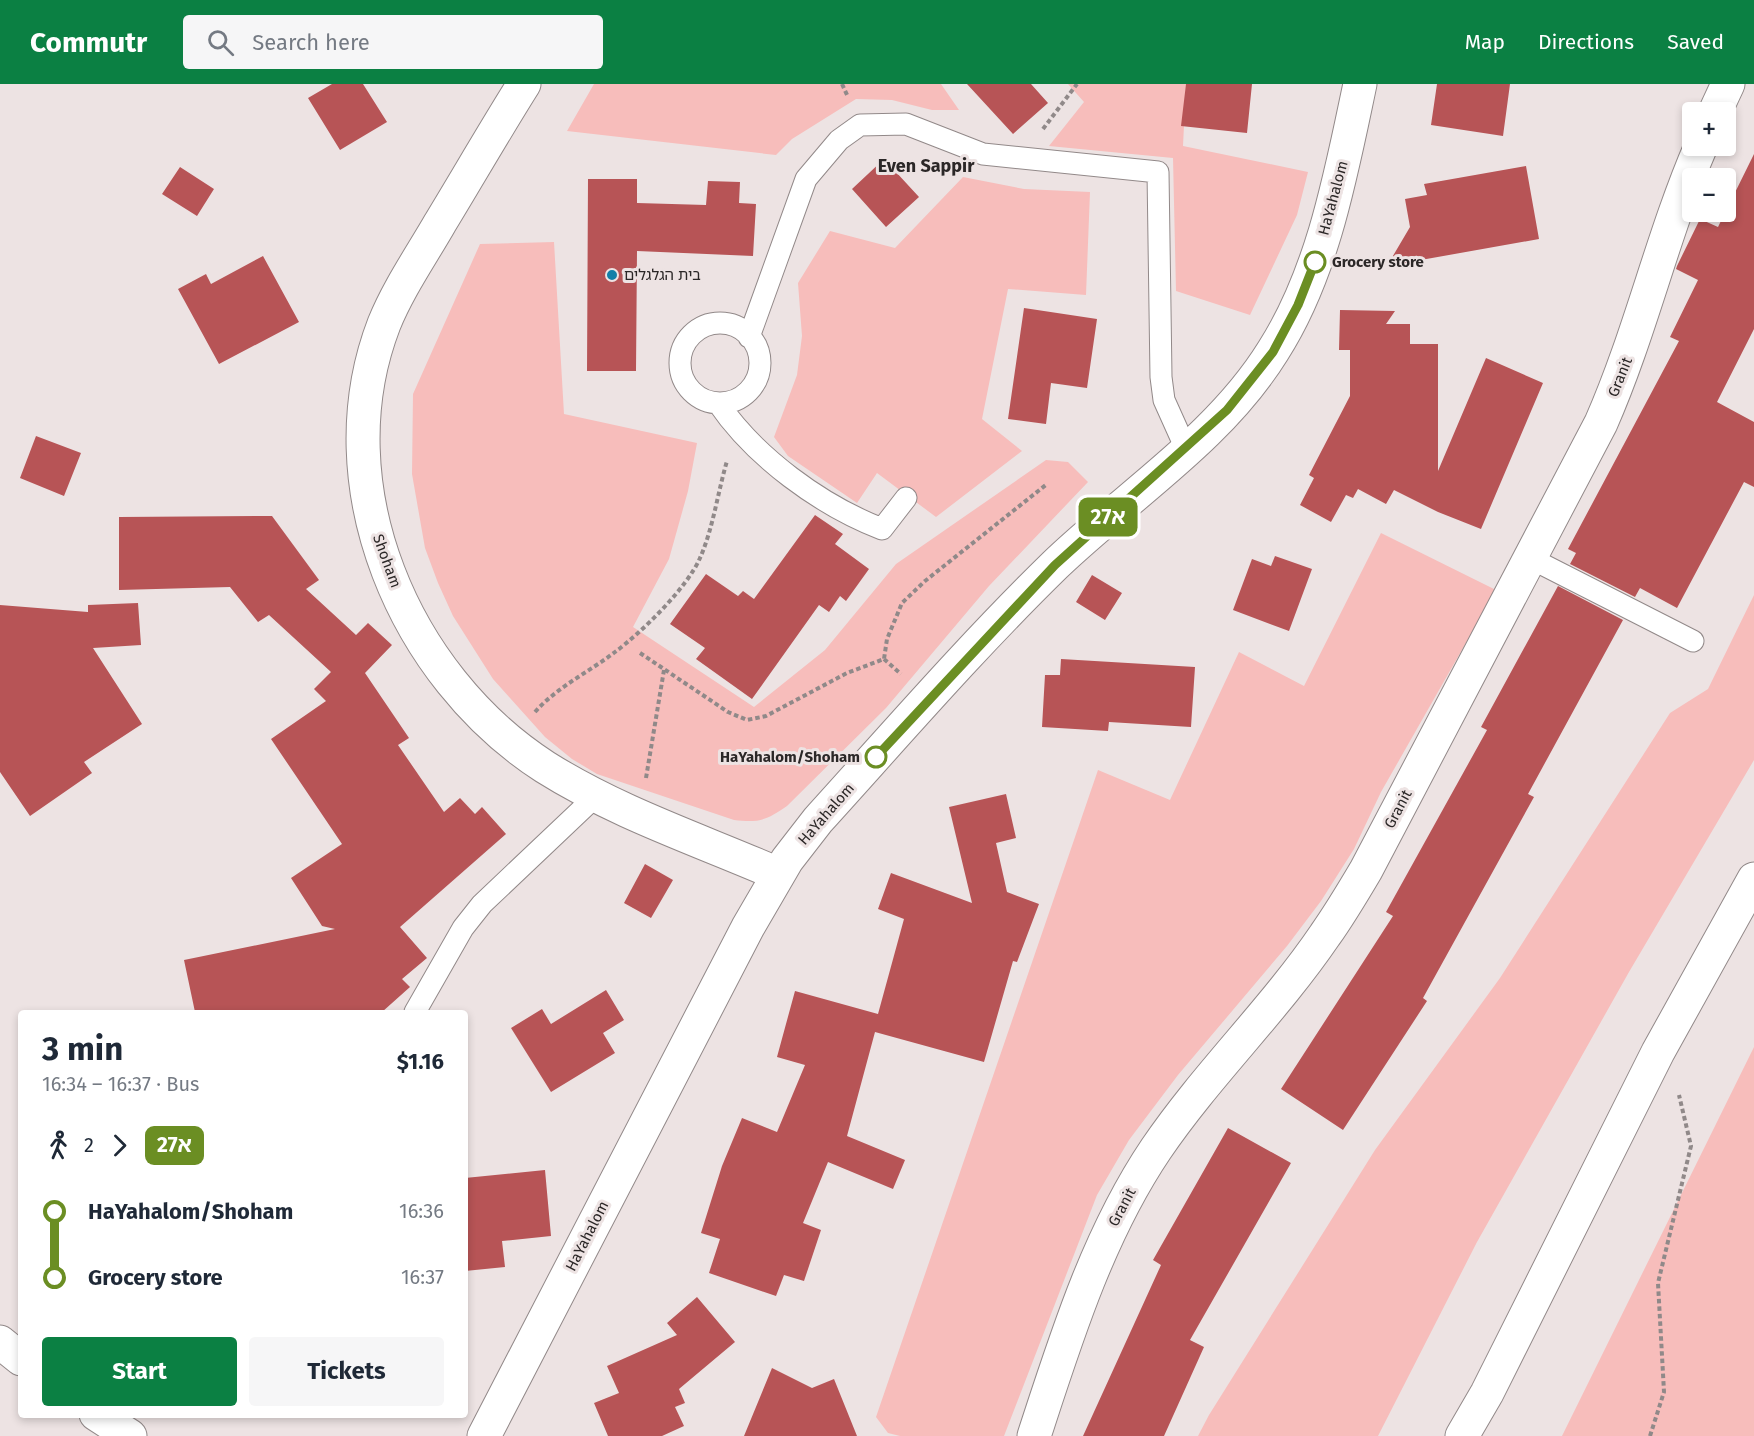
<!DOCTYPE html>
<html lang="en">
<head>
<meta charset="utf-8">
<style>
	:root { --surface:#fff; --page:#f6f6f7; --text:#1f2937; --muted:#747a83; --accent:#0b8043 }
	body { margin:0; font-family:"Fira Sans","Noto Sans Hebrew",sans-serif; background:var(--page); color:var(--text); height:100vh; display:flex; flex-direction:column; font-size:22px; white-space:nowrap }
	* { box-sizing:border-box; margin:0 }
	p { font-size:20px; color:var(--muted) }
	.icon { flex:none; width:33px; height:33px; fill:none; stroke:currentColor; stroke-width:2; stroke-linecap:round; stroke-linejoin:round }
	.map { position:relative; flex:1; overflow:hidden }
	.drawer { position:absolute; left:18px; top:926px; width:450px; height:408px; display:flex; flex-direction:column; background:var(--surface); border-radius:6px; box-shadow:0 3px 9px #0003 }
	.drawer>* { flex:none }
	.badge { padding:0 12px; border-radius:9px; font-size:21px; line-height:39px }
	.fabs { position:absolute; left:1682px; top:18px; display:grid; gap:12px }
	.fabs a { display:grid; place-items:center; width:54px; height:54px; border-radius:6px; background:var(--surface); box-shadow:0 3px 9px #0003; font-size:30px }
	.map>.badge { position:absolute; translate:-50% -50%; box-shadow:0 0 0 3px #fff }
	.legs { display:flex; align-items:center; gap:9px; height:66px; padding:0 24px; font-size:20px }
	.legs p { margin-inline-start:auto }
	.headline { display:flex; align-items:center; justify-content:space-between; height:102px; padding:0 24px }
	h1 { font-size:33px; font-weight:700; line-height:45px }
	.primary-button { display:flex; gap:12px; margin-top:auto; padding:12px 24px }
	.primary-button a { flex:1; height:69px; border-radius:6px; background:var(--accent); color:#fff; font-size:24px; font-weight:700; line-height:69px; text-align:center }
	.primary-button a+a { background:var(--page); color:var(--text) }
	ul { padding:0 24px; list-style:none }
	li { display:flex; align-items:center; gap:21px; height:66px; font-size:22px }
	li i { display:grid; place-items:center; width:9px; height:100%; margin:0 8px; background:currentColor }
	li i::after { content:''; width:15px; height:15px; margin:-8px; border:4px solid; border-radius:50%; background:var(--surface) }
	li p { margin-inline-start:auto }
	li:first-child i { background:linear-gradient(#0000 50%,currentColor 0) }
	li:last-child i { background:linear-gradient(currentColor 50%,#0000 0) }
	header { display:flex; align-items:center; gap:36px; box-sizing:border-box; height:84px; padding:0 30px; background:var(--accent); color:#fff }
	header strong { font-size:28px }
	nav { display:flex; gap:33px; margin-inline-start:auto; font-size:21px }
	.search { width:420px; height:54px; background:var(--page); display:flex; align-items:center; gap:15px; box-sizing:border-box; padding:0 21px; border-radius:6px; color:var(--muted); font-size:22px }
	.map>svg:first-child { display:block }
</style>
</head>
<body>
<header>
<strong>Commutr</strong>
<div class="search"><svg class="icon" aria-label="search" viewBox="0 0 24 24"><circle cx="10" cy="10" r="6"/><path d="M15 15l6 6"/></svg>Search here</div>
<nav><a>Map</a><a>Directions</a><a>Saved</a></nav>
</header>
<div class="map">
<svg width="1754" height="1352" viewBox="0 0 1754 1352">
	<rect width="100%" height="100%" fill="#ede3e3"/>
	<path fill="#f7bdbb" d="M 594,0 L 941,0 L 959,26 L 932,26 L 892,16 L 856,15 L 792,55 L 776,71 L 567,47 Z
		M 1068,0 L 1186,0 L 1183,62 L 1308,88 L 1297,131 L 1250,231 L 1176,207 L 1173,74 L 1049,62 L 1084,18 Z
		M 963,93 L 1024,105 L 1090,108 L 1086,211 L 1008,205 L 982,335 L 1022,367 L 936,433 L 877,389 L 857,419 L 788,372 L 774,353 L 797,291 L 802,252 L 798,199 L 830,147 L 895,164 Z
		M 554,158 L 564,330 L 697,359 L 688,407 L 669,475 L 633,543 L 754,623 L 825,566 L 896,480 L 1046,376 L 1068,378 L 1088,398 L 989,502 L 886,624 L 787,722 C 767,736 759,739 734,736 L 597,690 L 572,675 L 545,653 L 493,595 L 453,532 L 438,499 L 425,464 L 412,390 L 413,310 L 480,160 Z
		M 1381,449 L 1496,506 L 1381,708 L 1354,765 L 1321,817 L 1287,862 L 1178,991 L 1129,1056 L 1097,1111 L 1004,1352 L 900,1352 L 888,1349 L 876,1333 L 1098,686 L 1170,716 L 1239,568 L 1304,602 Z
		M 1754,511 L 1754,676 L 1629,888 L 1477,1158 L 1378,1352 L 1198,1352 L 1209,1331 L 1375,1066 L 1500,894 L 1670,629 L 1708,605 Z
		M 1754,963 L 1754,1352 L 1562,1352 Z"/>
	<path fill="#b75456" d="M 332,0 L 363,0 L 387,38 L 340,66 L 308,14 Z
		M 967,0 L 1031,0 L 1048,19 L 1013,50 Z
		M 1186,0 L 1252,0 L 1247,49 L 1181,42 Z
		M 1437,0 L 1510,0 L 1503,52 L 1431,41 Z
		M 1754,70 L 1754,245 L 1717,318 L 1754,338 L 1754,403 L 1744,398 L 1677,524 L 1640,504 L 1635,513 L 1570,480 L 1576,469 L 1568,465 L 1679,257 L 1670,253 L 1698,196 L 1676,185 L 1677,182 L 1700,135 L 1718,143 Z
		M 884,75 L 919,113 L 886,143 L 852,105 Z
		M 1526,82 L 1539,155 L 1387,182 L 1410,143 L 1405,115 L 1427,111 L 1424,100 Z
		M 180,83 L 214,105 L 197,132 L 162,110 Z
		M 588,95 L 637,95 L 637,119 L 706,121 L 708,97 L 740,98 L 739,119 L 756,120 L 753,172 L 637,167 L 636,287 L 587,287 Z
		M 263,172 L 299,238 L 219,280 L 178,205 L 206,190 L 211,200 Z
		M 1024,224 L 1097,235 L 1087,304 L 1051,299 L 1046,340 L 1008,335 Z
		M 1340,226 L 1395,227 L 1386,240 L 1410,240 L 1410,260 L 1438,260 L 1438,387 L 1486,274 L 1543,299 L 1481,445 L 1438,428 L 1394,406 L 1386,420 L 1358,405 L 1353,414 L 1346,411 L 1331,438 L 1300,421 L 1314,394 L 1309,391 L 1350,312 L 1350,266 L 1339,266 Z
		M 36,352 L 81,369 L 64,412 L 20,394 Z
		M 815,431 L 843,450 L 835,460 L 869,485 L 846,517 L 840,512 L 829,528 L 819,521 L 752,615 L 696,575 L 705,564 L 670,540 L 706,490 L 738,512 L 743,507 L 754,515 Z
		M 272,432 L 319,496 L 306,505 L 356,551 L 368,539 L 392,561 L 365,589 L 409,654 L 398,661 L 444,728 L 460,714 L 475,730 L 482,723 L 506,750 L 400,843 L 427,874 L 402,895 L 410,903 L 382,928 L 195,928 L 184,876 L 335,845 L 322,842 L 291,794 L 342,760 L 271,655 L 326,617 L 314,605 L 331,588 L 269,531 L 258,538 L 230,503 L 119,506 L 119,433 Z
		M 1275,472 L 1312,485 L 1289,547 L 1233,526 L 1252,475 L 1271,482 Z
		M 1092,491 L 1122,509 L 1105,536 L 1076,518 Z
		M 1558,502 L 1623,536 L 1528,710 L 1534,713 L 1423,914 L 1427,917 L 1343,1046 L 1281,1005 L 1393,832 L 1386,828 L 1487,646 L 1481,643 Z
		M 138,519 L 141,561 L 93,564 L 142,640 L 84,678 L 92,689 L 30,732 L 0,688 L 0,521 L 88,528 L 88,521 Z
		M 1061,575 L 1195,583 L 1191,643 L 1109,638 L 1108,647 L 1042,643 L 1045,591 L 1060,591 Z
		M 1006,710 L 1016,754 L 996,759 L 1007,808 L 1039,820 L 1017,878 L 1013,877 L 984,978 L 875,948 L 847,1052 L 905,1076 L 893,1105 L 828,1078 L 803,1139 L 821,1146 L 804,1197 L 784,1191 L 776,1212 L 709,1189 L 720,1155 L 701,1149 L 722,1082 L 742,1034 L 777,1048 L 805,981 L 777,973 L 795,907 L 878,930 L 904,835 L 878,825 L 891,789 L 972,819 L 949,723 Z
		M 645,780 L 673,796 L 651,834 L 624,819 Z
		M 606,906 L 624,936 L 603,949 L 615,969 L 551,1008 L 511,944 L 542,925 L 551,940 Z
		M 1228,1044 L 1291,1079 L 1190,1256 L 1204,1263 L 1164,1352 L 1083,1352 L 1161,1181 L 1153,1176 Z
		M 545,1086 L 551,1152 L 502,1157 L 505,1183 L 465,1187 L 465,1094 Z
		M 697,1213 L 735,1258 L 679,1305 L 685,1319 L 675,1323 L 684,1342 L 662,1352 L 608,1352 L 594,1319 L 619,1309 L 607,1282 L 677,1251 L 667,1239 Z
		M 772,1284 L 812,1304 L 834,1295 L 857,1352 L 744,1352 Z"/>
	<g fill="none" stroke-linecap="round" stroke-linejoin="round">
		<g stroke="#928989" stroke-width="23">
			<path id="lane" d="M680 279a40 40 0 1 1 80 0a40 40 0 1 1-80 0Z
				M 749,253 L 806,95 L 839,56 L 860,41 L 906,40 L 983,70 L 1158,88 L 1161,293 L 1164,316 L 1186,365
				M 718,319 C 755,373 820,421 882,445 L 906,414
				M 1530,474 L 1693,557
				M 415,928 L 463,844 L 482,820 L 596,712"/>
		</g>
		<g stroke="#928989" stroke-width="35">
			<path id="street" d="M 524,0 C 495,46 468,93 440,139 C 421,172 398,205 384,240 C 322,401 404,592 545,683 C 618,729 700,756 778,790
				M 1715,28 L 1728,0
				M 0,1258 L 21,1275
				M 96,1330 L 130,1352
				M 1034,1352 C 1066,1254 1098,1151 1156,1065 C 1207,990 1274,926 1325,851 C 1340,830 1353,808 1366,786 L 1601,339 C 1641,248 1662,152 1701,62
				M 1462,1352 L 1487,1309 L 1658,968 L 1754,795"/>
		</g>
		<g stroke="#928989" stroke-width="35">
			<path id="secondary" d="M 484,1352 L 748,843 L 787,776 L 818,736 C 896,650 972,562 1055,481 C 1128,411 1219,354 1273,267 C 1323,189 1341,90 1360,0"/>
		</g>
		<path stroke="#908989" stroke-width="4" stroke-dasharray="4.5 3" stroke-linecap="butt" d="M 842,0 L 848,13
			M 1043,45 L 1077,0
			M 640,569 L 728,628 L 747,636 L 766,632 L 847,589 L 884,575 L 887,555 L 902,519 L 925,497 L 1047,400
			M 884,575 L 901,590
			M 535,628 C 557,603 589,588 615,568 C 642,548 687,504 700,474 C 713,445 718,407 727,377
			M 646,694 L 664,586
			M 1650,1352 L 1664,1308 L 1658,1199 L 1691,1062 L 1679,1011"/>
		<use href="#lane" stroke="#fff" stroke-width="21"/>
		<use href="#street" stroke="#fff" stroke-width="33"/>
		<use href="#secondary" stroke="#fff" stroke-width="33"/>
	</g>
	<g fill="none" stroke-linecap="round" stroke-linejoin="round">
		<g stroke="#fff" stroke-width="14">
			<path id="line-1" d="M 876,673 L 1055,481 L 1227,326 L 1273,268 L 1298,221 L 1315,178"/>
		</g>
		<use href="#line-1" stroke="#6b8e23" stroke-width="9"/>
	</g>
	<g fill="#fff" stroke="#6b8e23" stroke-width="3">
		<circle cx="1315" cy="178" r="10"/>
		<circle cx="876" cy="673" r="10"/>
	</g>
	<circle fill="#127fa8" stroke="#ede3e3" stroke-width="2" cx="612" cy="191" r="6"/>
	<g text-anchor="middle" stroke-width="6" stroke-linejoin="round" paint-order="stroke">
		<g font-size="15" fill="#2b2727" stroke="#ede3e3">
			<text transform="translate(1333 114) rotate(-75)" y="5">HaYahalom</text>
			<text transform="translate(1620 293) rotate(-68)" y="5">Granit</text>
			<text transform="translate(387 477) rotate(70)" y="5">Shoham</text>
			<text transform="translate(1398 725) rotate(-62)" y="5">Granit</text>
			<text transform="translate(826 730) rotate(-49)" y="5">HaYahalom</text>
			<text transform="translate(1122 1123) rotate(-62)" y="5">Granit</text>
			<text transform="translate(587 1152) rotate(-63)" y="5">HaYahalom</text>
		</g>
		<g font-size="15" font-weight="bold" fill="#2b2727" stroke="#ede3e3" text-anchor="start">
			<text x="1332" y="183">Grocery store</text>
			<text x="860" y="678" text-anchor="end">HaYahalom/Shoham</text>
		</g>
		<g font-size="15" fill="#2b2727" stroke="#ede3e3" text-anchor="start">
			<text x="624" y="196">בית הגלגלים</text>
		</g>
		<g font-size="18" font-weight="bold" fill="#2b2727" stroke="#ede3e3">
			<text x="926" y="88">Even Sappir</text>
		</g>
	</g>
</svg>
<div class="fabs">
<a>+</a>
<a>−</a>
</div>
<b class="badge" style="left:1108px;top:433px;background:#6b8e23;color:#fff">27א</b>
<section class="drawer">
<div class="headline"><div><h1>3 min</h1><p>16:34 – 16:37 · Bus</p></div><b>$1.16</b></div>
<div class="legs"><svg class="icon" aria-label="walk" viewBox="0 0 24 24"><circle cx="13" cy="4" r="2"/><path d="M13 8l-2 6 4 7M11 14l-3 7M7 12l3-4h3l4 4"/></svg>2<svg class="icon" aria-label="forward" viewBox="0 0 24 24"><path d="M9 5l7 7-7 7"/></svg><b class="badge" style="background:#6b8e23;color:#fff">27א</b></div>
<ul>
<li><i style="color:#6b8e23"></i><b>HaYahalom/Shoham</b><p>16:36</p></li>
<li><i style="color:#6b8e23"></i><b>Grocery store</b><p>16:37</p></li>
</ul>
<div class="primary-button"><a>Start</a><a>Tickets</a></div>
</section>
</div>
</body>
</html>
